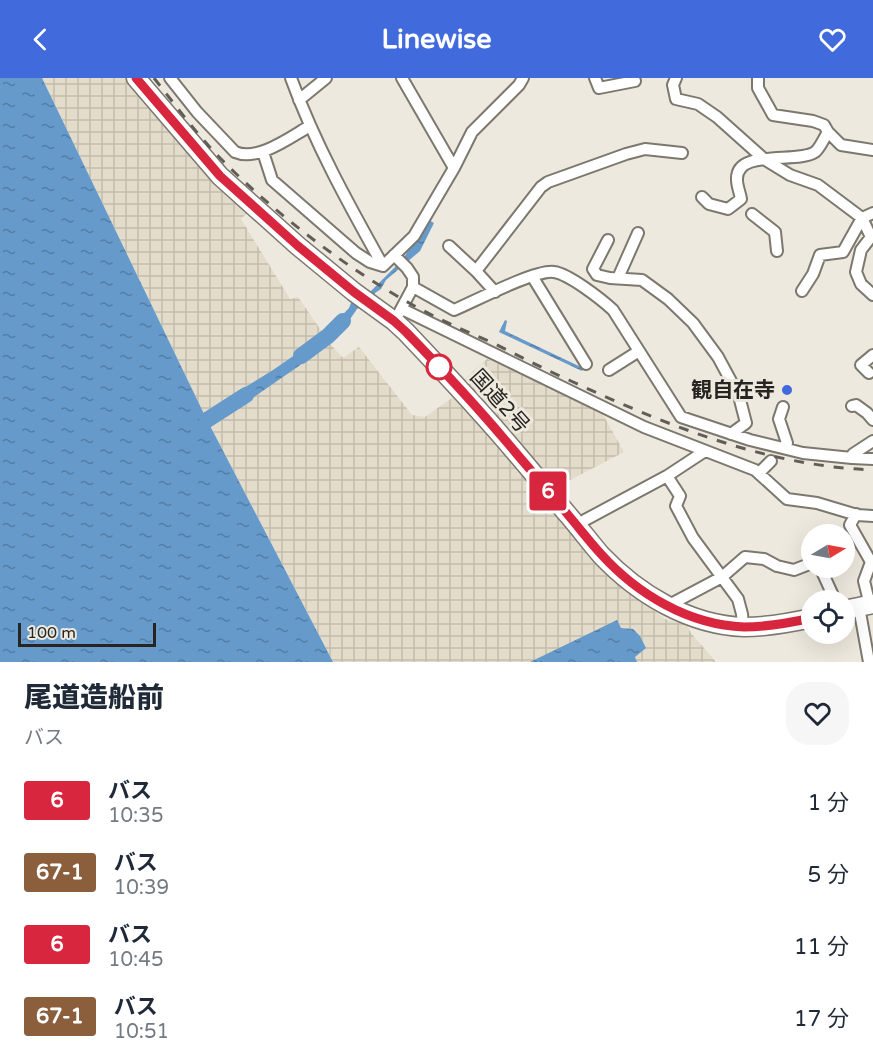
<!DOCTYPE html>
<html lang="ja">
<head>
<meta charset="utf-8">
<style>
	:root { --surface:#fff; --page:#f6f6f7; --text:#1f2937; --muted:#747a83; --accent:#416bdd }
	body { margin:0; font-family:"Varela Round","Noto Sans JP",sans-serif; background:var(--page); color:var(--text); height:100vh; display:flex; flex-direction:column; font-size:22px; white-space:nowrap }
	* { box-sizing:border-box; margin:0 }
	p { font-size:20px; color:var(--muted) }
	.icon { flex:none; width:33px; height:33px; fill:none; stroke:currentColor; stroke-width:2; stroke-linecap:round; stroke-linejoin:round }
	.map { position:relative; height:584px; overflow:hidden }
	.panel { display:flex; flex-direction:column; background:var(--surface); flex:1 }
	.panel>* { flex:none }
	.badge { padding:0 12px; border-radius:4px; font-size:21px; line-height:39px }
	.needle { width:39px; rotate:80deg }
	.fabs { position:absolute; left:801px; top:446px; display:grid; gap:12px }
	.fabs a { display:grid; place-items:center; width:54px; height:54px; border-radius:50%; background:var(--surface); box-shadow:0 6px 24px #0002; font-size:30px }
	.scale { position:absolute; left:18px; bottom:15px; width:138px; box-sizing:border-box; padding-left:6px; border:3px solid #272521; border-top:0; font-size:16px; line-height:21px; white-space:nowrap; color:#272521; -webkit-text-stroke:4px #eee9de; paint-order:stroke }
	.map>.badge { position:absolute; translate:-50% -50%; box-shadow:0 0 0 3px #fff }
	.round { display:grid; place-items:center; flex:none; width:63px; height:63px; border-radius:24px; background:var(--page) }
	.head { display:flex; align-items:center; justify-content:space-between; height:102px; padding:0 24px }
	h1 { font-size:28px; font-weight:800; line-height:45px }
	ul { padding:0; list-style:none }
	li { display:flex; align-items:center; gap:18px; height:72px; padding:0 24px }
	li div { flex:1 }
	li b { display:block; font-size:22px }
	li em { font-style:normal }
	li .badge { min-width:66px; font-weight:700; text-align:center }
	header { display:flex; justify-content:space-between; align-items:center; height:78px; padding:0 24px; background:var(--accent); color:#fff; font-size:27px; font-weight:800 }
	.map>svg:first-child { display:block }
</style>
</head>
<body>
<header><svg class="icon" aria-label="back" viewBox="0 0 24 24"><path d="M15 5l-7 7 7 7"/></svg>Linewise<svg class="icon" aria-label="heart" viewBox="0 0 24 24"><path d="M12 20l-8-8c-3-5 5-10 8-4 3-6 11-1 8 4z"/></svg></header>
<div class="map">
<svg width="873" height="584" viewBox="0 0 873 584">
	<defs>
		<pattern id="industrial-grid" width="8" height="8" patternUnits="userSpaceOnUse" patternTransform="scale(1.5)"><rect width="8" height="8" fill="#e3dccb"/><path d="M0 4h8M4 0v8" fill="none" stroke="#c3bdae"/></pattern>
		<pattern id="water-ripples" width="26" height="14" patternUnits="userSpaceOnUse" patternTransform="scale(1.5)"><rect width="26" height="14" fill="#659acb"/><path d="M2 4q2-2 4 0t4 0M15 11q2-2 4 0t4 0" fill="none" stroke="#537da4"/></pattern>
	</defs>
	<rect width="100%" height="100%" fill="#eee9de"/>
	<path fill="url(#industrial-grid)" d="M 42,0 L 128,0 L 199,86 L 247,135 L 241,141 L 290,221 L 298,219 L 332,268 L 343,280 L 359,269 L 412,337 L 425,339 L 456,317 L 624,509 L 665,541 L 687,547 L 691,555 L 716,584 L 333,584 L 207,342 Z
		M 487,281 L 601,333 L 624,374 L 555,410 L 462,303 Z"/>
	<path fill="url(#water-ripples)" d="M 0,0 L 42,0 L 207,342 L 333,584 L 0,584 Z
		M 427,141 L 434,145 L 420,173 L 386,202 L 381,211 L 375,215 L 374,219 L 363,228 L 357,231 L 344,250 L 331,263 L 325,255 L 349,230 L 351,225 L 351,223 L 369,215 L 403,181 Z
		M 505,242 L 507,243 L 505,253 L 583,290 L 582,293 L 499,254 Z
		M 315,263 L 322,272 L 231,335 L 223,323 L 273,292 Z
		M 617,542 L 621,550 L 633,551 L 640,558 L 646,570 L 635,579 L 637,584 L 530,584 Z"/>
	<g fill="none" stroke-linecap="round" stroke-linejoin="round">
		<path stroke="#659acb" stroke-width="16" d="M 301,278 L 328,258 L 343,243
			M 207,342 L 246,317"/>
		<g stroke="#7c786e" stroke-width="14">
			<path id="minor" d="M 170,0 L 197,34 L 235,74 C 258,84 290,59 310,48
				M 291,0 C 315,66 349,127 383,188
				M 402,0 L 454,90
				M 595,0 L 599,10 L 635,3
				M 676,0 L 673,7 L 676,21 L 698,26 L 717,39 L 764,81 L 790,97 L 818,107 L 862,140 L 871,159 L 861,172 L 856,194 L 861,206 L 873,217
				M 758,0 L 758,10 L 773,37 L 813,43 L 824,47 L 828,54 L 841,67 L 873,72
				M 299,22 L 326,0
				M 263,74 L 272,102 L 356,175 L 370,184 L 383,188
				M 702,119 L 709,126 L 728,131 L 741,121 C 740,115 737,108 737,102 C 735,70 798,86 815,74 C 820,70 824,60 828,54
				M 752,136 L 775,154 L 777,173
				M 608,162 L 593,191 L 597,197 L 610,200 L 642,202 L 668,221 L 693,245 L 718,279 L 739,318 L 746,345 L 731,356
				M 449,168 L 476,193
				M 394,177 L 407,190 L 413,199 L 413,209 L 399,235
				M 383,188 L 414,158 L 454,90 L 472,54 L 519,7 L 523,0
				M 532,198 L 586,286
				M 618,200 L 638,155
				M 413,209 L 454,232 C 473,224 536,191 554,194 C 569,196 601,221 613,232 L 681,339 L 750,362 L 803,375 L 852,380 L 873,381
				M 802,213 L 813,196 L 820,177 L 843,174 L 862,140 L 873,135
				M 495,214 L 476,193 L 541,109 L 548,104 L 626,76 L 645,71 L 682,75
				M 402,231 L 644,349 L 755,392 L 787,421 L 817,425 L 857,437 L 873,438
				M 609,292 L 639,273
				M 869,295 L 861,287 L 873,277
				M 852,328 L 856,327 L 867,335 L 873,342
				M 783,329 L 779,341 L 787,365 L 784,370
				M 852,380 L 853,376 L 873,363
				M 759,395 L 771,383
				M 667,398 L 680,418 L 676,428 L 693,460 L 738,521 L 742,536 L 743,549
				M 856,436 L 850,447 L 871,484 L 864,503 L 870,527
				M 577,448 L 585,442 L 667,398 L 705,373
				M 820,489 L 835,522
				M 859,529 L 869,584
				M 677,533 L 673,525 L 722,499 L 745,479 L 764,481 L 777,488 L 794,492 L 812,485"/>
		</g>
		<g stroke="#7c786e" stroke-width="21">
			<path id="trunk" d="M 136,0 L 220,98 L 298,168 L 354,214 L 394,243 L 406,254 C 443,293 481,333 516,375 C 534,396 551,417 569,438 C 580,451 590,464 601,477 C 638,516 689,547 744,549 C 767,549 789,545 812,540
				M 844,532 L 873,526"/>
		</g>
		<use href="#minor" stroke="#fff" stroke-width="10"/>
		<use href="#trunk" stroke="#fff" stroke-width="18"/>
		<path stroke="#615e58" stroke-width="3" stroke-dasharray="10 10" stroke-linecap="butt" d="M 154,0 C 176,28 198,58 224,84 C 276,136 346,190 411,226 C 438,241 465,253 493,265 C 519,278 544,291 571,303 C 666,347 766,388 873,392"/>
	</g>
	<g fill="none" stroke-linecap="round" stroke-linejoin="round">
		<g stroke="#fff" stroke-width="14">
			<path id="line" d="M 136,0 L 220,98 L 298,168 L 354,214 L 394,243 L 406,254 C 444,293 481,333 516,375 C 534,396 552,417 569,438 C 580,451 590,464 601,476 C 637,516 689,547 744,549 C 767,549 789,545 812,540"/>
		</g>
		<use href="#line" stroke="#d7263d" stroke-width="9"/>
	</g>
	<circle fill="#fff" stroke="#d7263d" stroke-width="3" cx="439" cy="289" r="12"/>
	<circle fill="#416bdd" stroke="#eee9de" stroke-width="2" cx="787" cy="312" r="6"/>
	<g text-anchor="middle" stroke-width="6" stroke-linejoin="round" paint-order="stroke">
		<g font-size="21" font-weight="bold" fill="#272521" stroke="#eee9de" text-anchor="end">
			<text x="775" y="319">観自在寺</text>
		</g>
		<g font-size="21" fill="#272521" stroke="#eee9de">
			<text transform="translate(500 323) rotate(48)" y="7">国道2号</text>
		</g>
	</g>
</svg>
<div class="fabs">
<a><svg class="needle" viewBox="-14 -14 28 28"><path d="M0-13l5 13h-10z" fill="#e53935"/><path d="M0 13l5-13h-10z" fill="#747a83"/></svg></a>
<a><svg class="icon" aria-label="locate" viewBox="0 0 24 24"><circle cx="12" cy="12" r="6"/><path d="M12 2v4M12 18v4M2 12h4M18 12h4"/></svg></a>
</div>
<div class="scale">100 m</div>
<b class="badge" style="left:548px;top:413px;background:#d7263d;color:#fff">6</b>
</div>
<section class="panel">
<div class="head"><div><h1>尾道造船前</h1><p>バス</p></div><a class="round"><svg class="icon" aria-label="heart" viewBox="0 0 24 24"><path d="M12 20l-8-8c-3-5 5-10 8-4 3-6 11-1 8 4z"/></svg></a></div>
<ul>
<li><span class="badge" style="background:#d7263d;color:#fff">6</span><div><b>バス</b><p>10:35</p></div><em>1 分</em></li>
<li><span class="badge" style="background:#8b5e3c;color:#fff">67-1</span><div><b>バス</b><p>10:39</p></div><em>5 分</em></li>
<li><span class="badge" style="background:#d7263d;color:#fff">6</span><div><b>バス</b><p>10:45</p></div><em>11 分</em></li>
<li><span class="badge" style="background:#8b5e3c;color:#fff">67-1</span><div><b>バス</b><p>10:51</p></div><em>17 分</em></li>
</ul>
</section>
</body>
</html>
